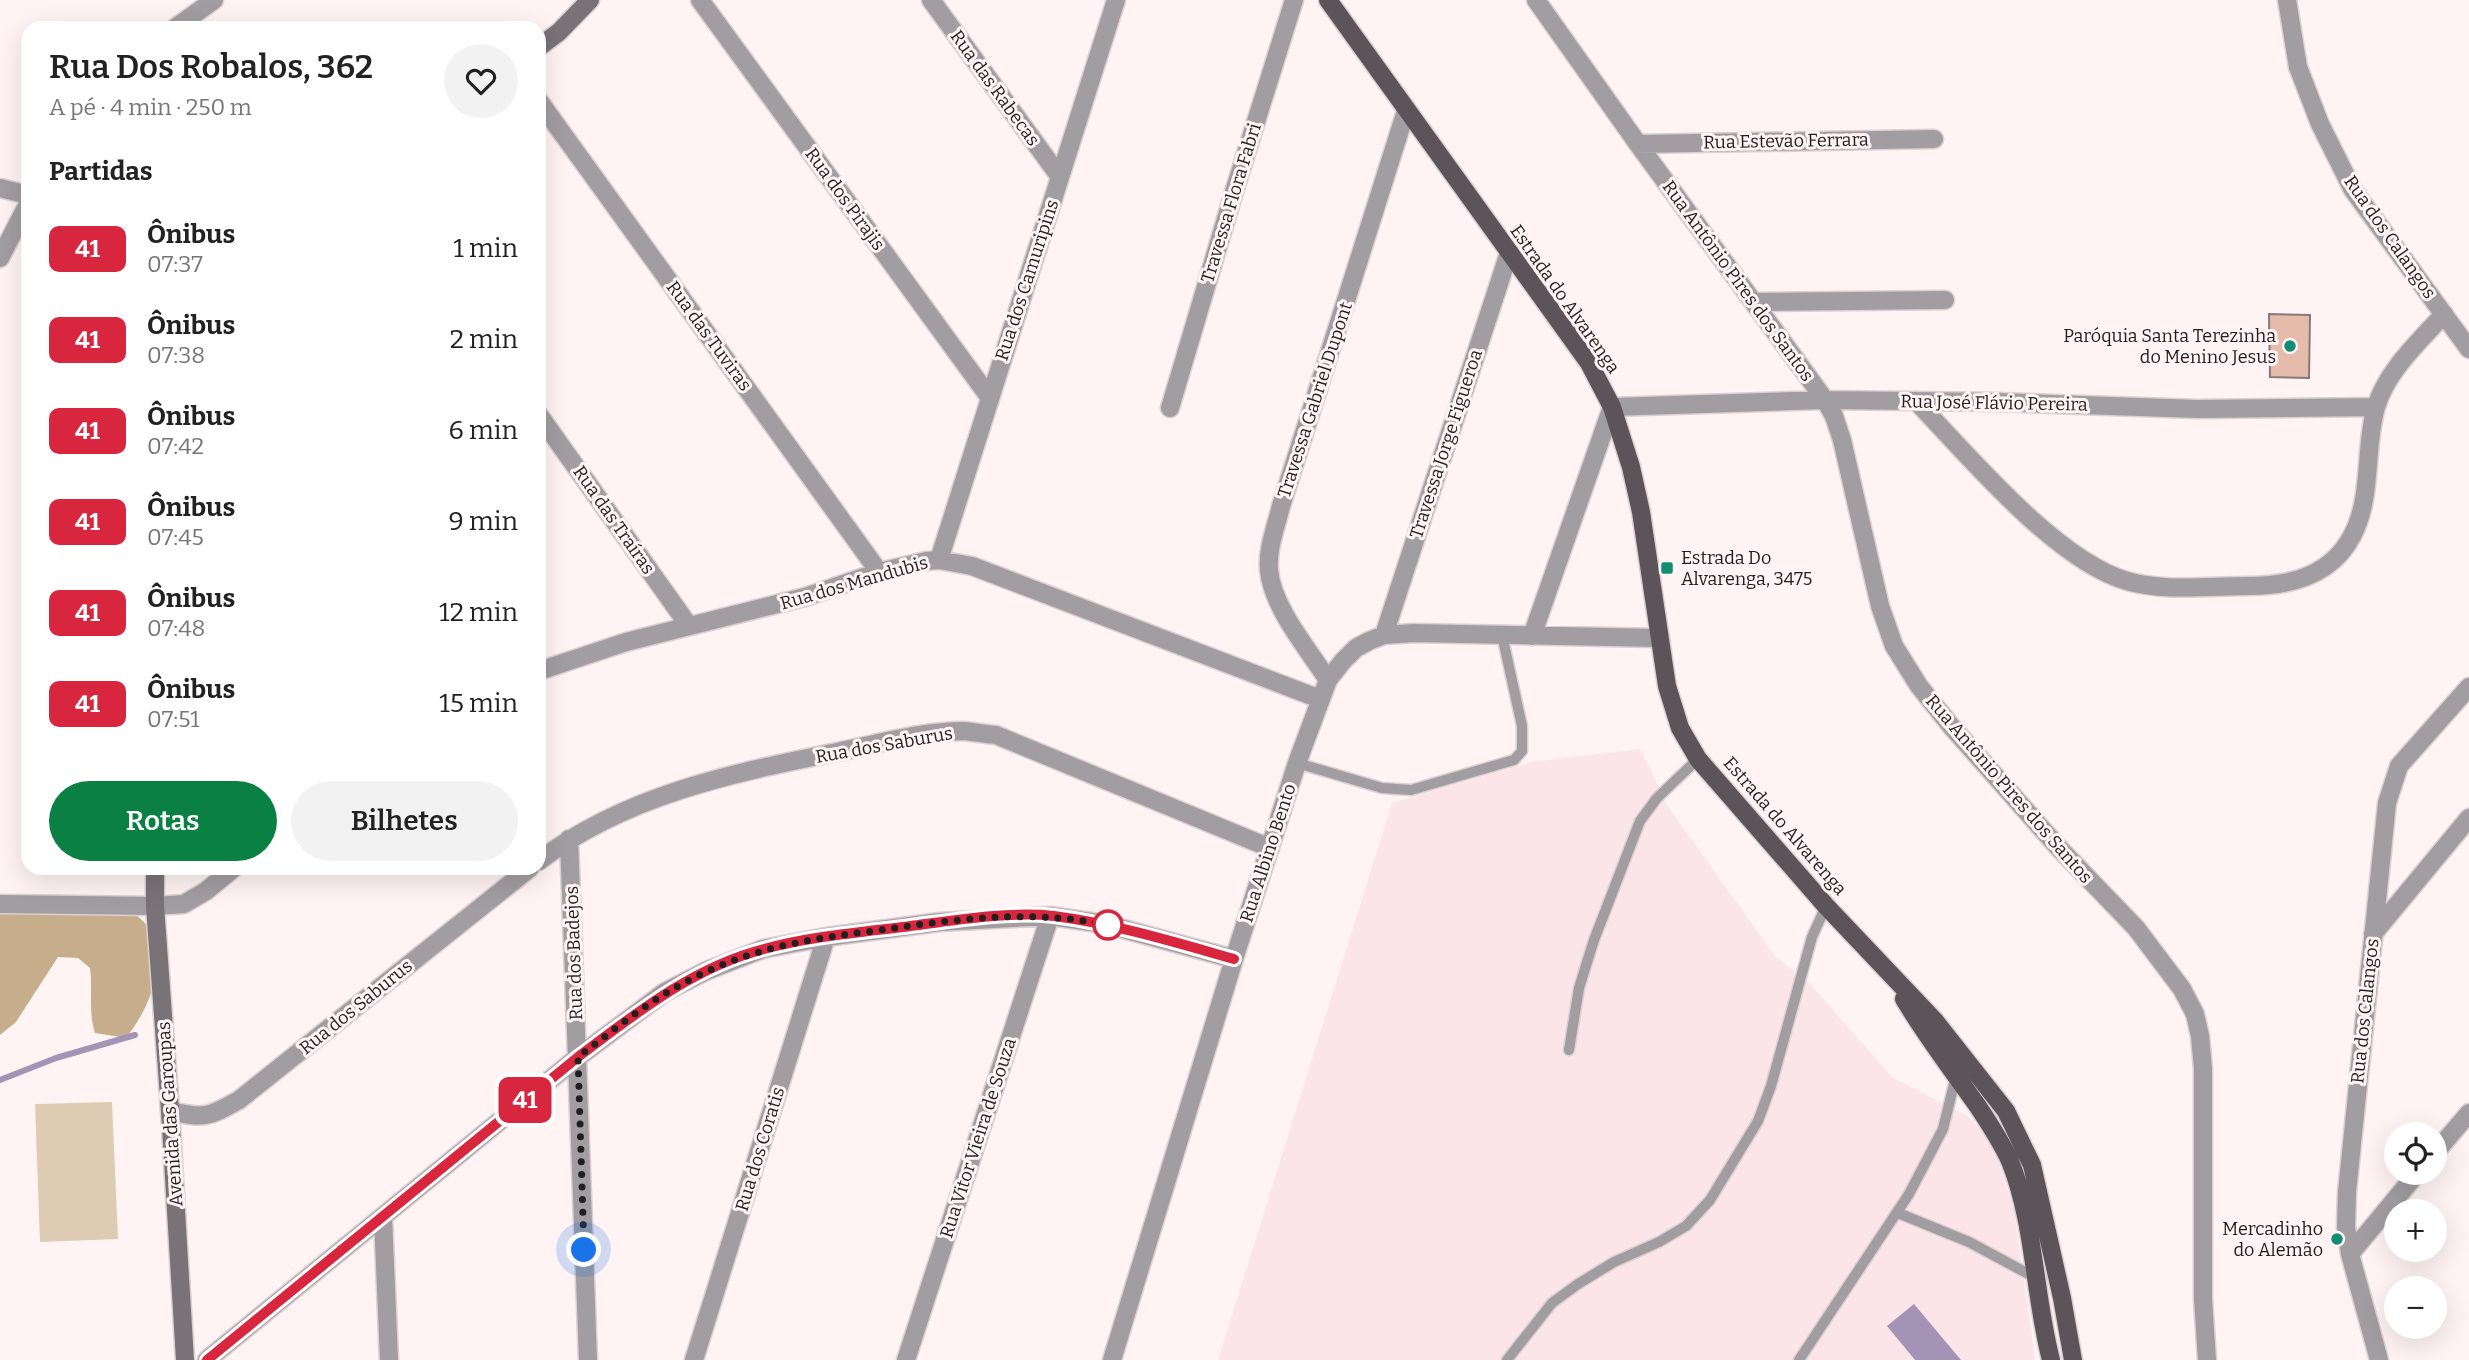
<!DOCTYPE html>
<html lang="pt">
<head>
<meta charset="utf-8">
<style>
	:root { --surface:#fff; --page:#f2f2f2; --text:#222; --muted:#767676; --accent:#0b8043 }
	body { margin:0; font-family:Bitter,serif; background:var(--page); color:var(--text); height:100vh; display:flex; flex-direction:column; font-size:26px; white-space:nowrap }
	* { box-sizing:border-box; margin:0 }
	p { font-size:23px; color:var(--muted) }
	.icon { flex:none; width:38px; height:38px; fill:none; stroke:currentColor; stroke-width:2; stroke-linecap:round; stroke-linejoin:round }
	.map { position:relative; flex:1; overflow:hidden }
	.details { position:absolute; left:21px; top:21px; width:525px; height:854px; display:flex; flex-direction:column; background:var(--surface); border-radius:21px; box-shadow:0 7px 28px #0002 }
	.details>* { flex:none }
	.badge { padding:0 14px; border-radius:10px; font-size:24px; line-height:46px }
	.tools { position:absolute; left:2384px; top:1122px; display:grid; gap:14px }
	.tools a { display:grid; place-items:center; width:63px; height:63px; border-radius:50%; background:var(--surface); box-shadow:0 7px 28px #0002; font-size:35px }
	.you { position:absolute; width:35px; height:35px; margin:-18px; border:5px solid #fff; border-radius:50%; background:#1a73e8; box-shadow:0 0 0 10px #1a73e833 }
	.map>.badge { position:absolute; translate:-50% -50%; box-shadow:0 0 0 4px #fff }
	h2 { padding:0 28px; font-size:26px; line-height:63px }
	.round { display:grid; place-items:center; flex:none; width:74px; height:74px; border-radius:37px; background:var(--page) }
	.headline { display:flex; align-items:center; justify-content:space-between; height:119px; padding:0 28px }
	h1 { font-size:33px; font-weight:600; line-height:52px }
	.primary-button { display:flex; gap:14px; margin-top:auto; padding:14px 28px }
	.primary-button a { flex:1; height:80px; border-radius:42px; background:var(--accent); color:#fff; font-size:28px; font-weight:600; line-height:80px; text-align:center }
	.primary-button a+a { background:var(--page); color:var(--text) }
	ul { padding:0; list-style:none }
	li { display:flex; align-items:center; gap:21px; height:91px; padding:0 28px }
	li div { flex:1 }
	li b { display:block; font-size:26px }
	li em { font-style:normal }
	li .badge { min-width:77px; font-weight:700; text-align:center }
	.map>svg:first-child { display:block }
</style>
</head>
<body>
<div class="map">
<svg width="2469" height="1360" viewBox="0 0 2469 1360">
	<rect width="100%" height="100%" fill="#fff3f4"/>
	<path fill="#fce5e8" d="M 1640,749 L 1669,808 L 1775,956 L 1810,984 L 1892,1077 L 1967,1116 L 1991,1138 L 2014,1209 L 2035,1360 L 1218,1360 L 1392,803 L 1532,762 Z"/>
	<path fill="#ddcbb4" d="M 112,1102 L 118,1239 L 40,1242 L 35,1104 Z"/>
	<path fill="#c6ae8d" d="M 131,911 C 135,914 140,918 144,922 C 157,938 156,973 151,993 C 146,1009 136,1025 126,1038 L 95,1033 C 88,1012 93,990 90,968 L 78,958 L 58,957 L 16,1022 L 0,1035 L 0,912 Z"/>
	<path fill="#a493b5" d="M 1914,1304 L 1961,1360 L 1915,1360 L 1887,1326 Z"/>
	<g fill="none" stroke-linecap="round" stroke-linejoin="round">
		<path stroke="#a493b5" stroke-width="6" d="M 0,1080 L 56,1058 L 135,1035"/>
	</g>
	<path fill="#e5bcab" stroke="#857a76" stroke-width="2" d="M 2269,314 L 2310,315 L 2309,378 L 2270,377 Z"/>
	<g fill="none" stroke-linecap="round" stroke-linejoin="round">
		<g stroke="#dcd1d2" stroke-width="13">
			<path id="lane" d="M 1297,763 L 1382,788 L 1411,790 L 1514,760 L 1522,751 L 1522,726 L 1502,635
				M 1569,1050 L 1579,988 L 1594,940 L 1640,821 L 1657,798 L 1698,759
				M 1898,1213 L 1969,1242 L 2036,1278
				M 1507,1360 L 1552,1303 L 1578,1284 L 1614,1262 L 1659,1242 L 1686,1226 L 1710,1200 L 1758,1121 L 1771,1086 L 1812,937 L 1826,906
				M 1799,1360 L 1909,1194 L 1943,1129 L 1956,1076"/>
		</g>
		<g stroke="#dcd1d2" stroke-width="21">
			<path id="street" d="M 700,0 L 990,398
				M 931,0 L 1060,177
				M 1536,0 L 1638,144 L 1825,400 L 1834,416 L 1842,440 L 1880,606 L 1894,646 L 1919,686 L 1951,726 L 2058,847 L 2136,928 L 2182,989 L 2195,1014 L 2200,1036 L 2203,1069 L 2203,1299 L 2207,1360
				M 2287,0 L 2298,67 L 2320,124 L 2353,190 L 2469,349
				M 175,28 L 214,0
				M 539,101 L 879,572
				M 1638,144 L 1934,139
				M 0,188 L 28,195
				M 0,258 L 28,204
				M 1755,302 L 1945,300
				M 1916,401 C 1967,454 2056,561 2127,581 C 2165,592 2209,586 2248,586 C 2290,586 2331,576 2352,536 C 2373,497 2364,448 2376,407 C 2387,370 2420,341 2444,314
				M 1170,408 L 1234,192 L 1294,0
				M 539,415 L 689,626
				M 939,560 L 1116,0
				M 1384,635 L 1509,253
				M 1532,636 L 1612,407 L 1825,400 L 1999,402 L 2197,409 L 2376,407
				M 539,671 L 626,642 L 805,597 L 879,572 L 926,561 L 939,560 L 972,566 L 1320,699
				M 1328,680 C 1308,649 1272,607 1269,570 C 1267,549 1276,527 1281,506 L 1406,111
				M 569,839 L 588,1360
				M 539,861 C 625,795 733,773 837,752 C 878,744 922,731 964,731 C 974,732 985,734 996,735 L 1270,848
				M 0,904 L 155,906 L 184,904 L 206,891 L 234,868
				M 2373,934 L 2469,818
				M 170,1111 C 204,1119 209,1117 239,1100 L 530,868
				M 2434,1154 L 2469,1113
				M 383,1217 L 389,1360
				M 2350,1254 L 2418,1172
				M 207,1360 L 578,1057 L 665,992 L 706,971 L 763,949 L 826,937 L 940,922 L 1050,916 L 1105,924 L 1234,959
				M 694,1360 L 826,937
				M 906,1360 L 1050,916
				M 1112,1360 L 1234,959 L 1297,763 L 1328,680 L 1343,661 L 1356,648 L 1369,641 L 1384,635 L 1414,633 L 1658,638
				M 2379,1360 L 2350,1254 L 2346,1227 L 2347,1192 L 2387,803 L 2399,766 L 2469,687"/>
		</g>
		<g stroke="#dcd1d2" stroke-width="21">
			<path id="secondary" d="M 539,47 L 559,32 L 590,0
				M 155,868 L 155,906 L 170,1111 L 185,1360"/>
		</g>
		<g stroke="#dcd1d2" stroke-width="21">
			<path id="primary" d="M 1328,0 L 1589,363 L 1612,407 L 1631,467 L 1641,512 L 1667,686 L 1680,728 L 1698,759 L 1826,906 L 1935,1021 L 2006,1111 L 2032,1165 L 2062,1298 L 2073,1360
				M 1904,999 C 1926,1036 1952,1070 1977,1105 C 1989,1123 2001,1141 2010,1161 C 2035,1224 2034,1295 2051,1360"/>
		</g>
		<use href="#lane" stroke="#a19da0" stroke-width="10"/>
		<use href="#street" stroke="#a19da0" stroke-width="18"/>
		<use href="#secondary" stroke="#797276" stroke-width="18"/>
		<use href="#primary" stroke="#5c5459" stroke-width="18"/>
	</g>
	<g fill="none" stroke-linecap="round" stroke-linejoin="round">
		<g stroke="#fff" stroke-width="16">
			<path id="line" d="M 207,1360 L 578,1057 C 635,1014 693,967 764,949 C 812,936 863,932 911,926 C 955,920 1010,911 1054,916 C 1115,924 1174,942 1234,959"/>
		</g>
		<use href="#line" stroke="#d7263d" stroke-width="10"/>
		<path stroke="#231e1f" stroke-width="7" stroke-dasharray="0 12.6" d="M 584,1250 L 578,1057 C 619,1026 658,993 706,972 C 763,945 819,938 881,930 C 956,919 1032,909 1108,925"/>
	</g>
	<g fill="#118d71" stroke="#fff3f4" stroke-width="2.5">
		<circle cx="2290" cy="346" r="7"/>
		<rect x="1660" y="561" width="14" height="14" rx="3.5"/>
		<circle cx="2337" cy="1239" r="7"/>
	</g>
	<circle fill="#fff" stroke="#d7263d" stroke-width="3.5" cx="1108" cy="925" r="14"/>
	<g text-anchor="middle" stroke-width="6" stroke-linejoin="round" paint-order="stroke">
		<g font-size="18" fill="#231e1f" stroke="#fff3f4">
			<text transform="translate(995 88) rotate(54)" y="6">Rua das Rabecas</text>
			<text transform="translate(1786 141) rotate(-1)" y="6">Rua Estevão Ferrara</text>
			<text transform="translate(845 199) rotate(54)" y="6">Rua dos Pirajis</text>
			<text transform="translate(1231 203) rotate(-73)" y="6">Travessa Flora Fabri</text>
			<text transform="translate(2390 237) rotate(55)" y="6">Rua dos Calangos</text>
			<text transform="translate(1027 280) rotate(-72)" y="6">Rua dos Camuripins</text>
			<text transform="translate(1738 281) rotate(54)" y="6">Rua Antônio Pires dos Santos</text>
			<text transform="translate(1565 299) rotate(55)" y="6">Estrada do Alvarenga</text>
			<text transform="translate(709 336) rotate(54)" y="6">Rua das Tuviras</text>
			<text transform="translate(1315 400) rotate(-72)" y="6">Travessa Gabriel Dupont</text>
			<text transform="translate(1994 403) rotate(1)" y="6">Rua José Flávio Pereira</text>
			<text transform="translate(1446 444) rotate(-72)" y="6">Travessa Jorge Figueroa</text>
			<text transform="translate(614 520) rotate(55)" y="6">Rua das Traíras</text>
			<text transform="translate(854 583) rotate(-16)" y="6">Rua dos Mandubis</text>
			<text transform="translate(884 745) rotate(-10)" y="6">Rua dos Saburus</text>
			<text transform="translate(2009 789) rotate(49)" y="6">Rua Antônio Pires dos Santos</text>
			<text transform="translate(1785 826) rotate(49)" y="6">Estrada do Alvarenga</text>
			<text transform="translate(1268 853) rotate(-72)" y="6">Rua Albino Bento</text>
			<text transform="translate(574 953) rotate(-92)" y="6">Rua dos Badejos</text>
			<text transform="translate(356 1007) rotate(-39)" y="6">Rua dos Saburus</text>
			<text transform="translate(2365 1011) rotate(-84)" y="6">Rua dos Calangos</text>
			<text transform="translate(170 1114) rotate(-94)" y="6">Avenida das Garoupas</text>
			<text transform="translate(978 1138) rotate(-72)" y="6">Rua Vitor Vieira de Souza</text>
			<text transform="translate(760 1149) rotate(-73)" y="6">Rua dos Coratis</text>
		</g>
		<g font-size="18" fill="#231e1f" stroke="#fff3f4" text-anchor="end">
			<text x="2276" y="342">Paróquia Santa Terezinha<tspan x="2276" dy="21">do Menino Jesus</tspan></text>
			<text x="1681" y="564" text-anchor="start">Estrada Do<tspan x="1681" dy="21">Alvarenga, 3475</tspan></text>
			<text x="2323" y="1235">Mercadinho<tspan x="2323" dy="21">do Alemão</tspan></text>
		</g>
	</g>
</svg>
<div class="tools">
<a><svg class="icon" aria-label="locate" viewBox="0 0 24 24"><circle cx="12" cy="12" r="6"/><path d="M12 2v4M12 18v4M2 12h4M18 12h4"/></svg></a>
<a>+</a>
<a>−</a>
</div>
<div class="you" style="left:584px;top:1250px"></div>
<b class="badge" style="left:525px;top:1100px;background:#d7263d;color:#fff">41</b>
<section class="details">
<div class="headline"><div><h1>Rua Dos Robalos, 362</h1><p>A pé · 4 min · 250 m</p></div><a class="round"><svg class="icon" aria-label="heart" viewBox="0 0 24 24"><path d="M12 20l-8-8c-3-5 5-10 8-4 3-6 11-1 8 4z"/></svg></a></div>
<h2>Partidas</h2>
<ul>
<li><span class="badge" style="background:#d7263d;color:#fff">41</span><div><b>Ônibus</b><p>07:37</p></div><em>1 min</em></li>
<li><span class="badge" style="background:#d7263d;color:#fff">41</span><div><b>Ônibus</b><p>07:38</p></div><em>2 min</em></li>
<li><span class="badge" style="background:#d7263d;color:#fff">41</span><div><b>Ônibus</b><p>07:42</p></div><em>6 min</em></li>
<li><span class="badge" style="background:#d7263d;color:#fff">41</span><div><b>Ônibus</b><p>07:45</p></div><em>9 min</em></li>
<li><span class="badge" style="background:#d7263d;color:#fff">41</span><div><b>Ônibus</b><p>07:48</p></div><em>12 min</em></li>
<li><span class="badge" style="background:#d7263d;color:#fff">41</span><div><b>Ônibus</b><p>07:51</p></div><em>15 min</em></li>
</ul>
<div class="primary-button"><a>Rotas</a><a>Bilhetes</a></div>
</section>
</div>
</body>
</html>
